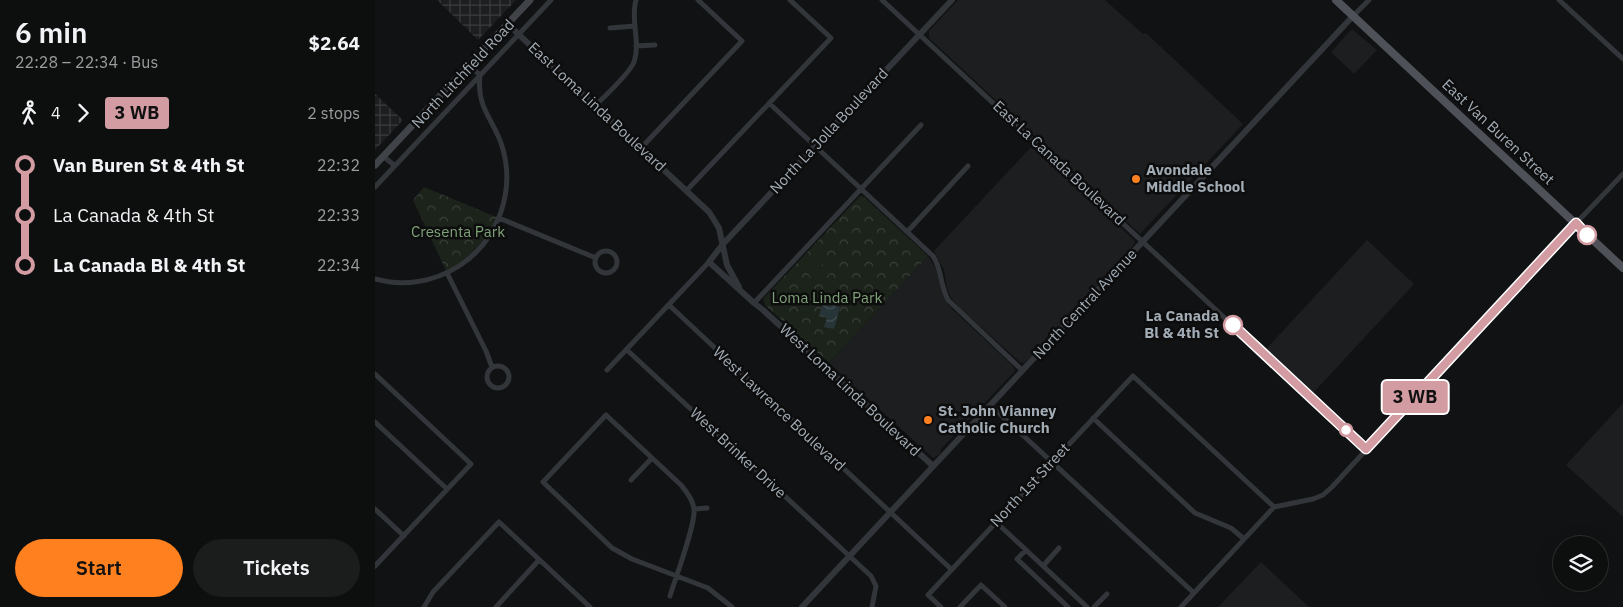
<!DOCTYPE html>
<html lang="en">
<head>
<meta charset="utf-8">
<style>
	:root { --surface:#0d0e0e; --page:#1b1c1c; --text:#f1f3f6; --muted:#9a9c9e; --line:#2d2e2e; --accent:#ff801e }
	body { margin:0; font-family:"IBM Plex Sans",sans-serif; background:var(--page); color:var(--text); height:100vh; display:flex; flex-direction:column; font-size:19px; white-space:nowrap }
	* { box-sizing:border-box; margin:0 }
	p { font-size:16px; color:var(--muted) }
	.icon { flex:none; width:28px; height:28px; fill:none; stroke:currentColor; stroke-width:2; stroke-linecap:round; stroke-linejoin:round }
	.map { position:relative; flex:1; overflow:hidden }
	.panel { display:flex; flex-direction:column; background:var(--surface); width:375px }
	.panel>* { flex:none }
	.badge { padding:0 10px; border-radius:4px; font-size:18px; line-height:32px }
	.fabs { position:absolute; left:1178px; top:536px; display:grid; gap:10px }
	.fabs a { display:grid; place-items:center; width:55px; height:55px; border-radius:50%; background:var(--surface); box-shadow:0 5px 20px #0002,0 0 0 1px var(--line); font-size:25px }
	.map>.badge { position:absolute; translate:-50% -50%; box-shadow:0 0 0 2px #fff }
	.legs { display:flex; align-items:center; gap:8px; height:55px; padding:0 15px; font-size:16px }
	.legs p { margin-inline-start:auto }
	.summary { display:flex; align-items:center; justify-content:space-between; height:85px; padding:0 15px }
	h1 { font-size:28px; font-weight:600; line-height:38px }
	.cta { display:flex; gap:10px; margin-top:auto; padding:10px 15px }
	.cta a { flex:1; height:58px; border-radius:30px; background:var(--accent); color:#111; font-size:20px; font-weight:600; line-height:58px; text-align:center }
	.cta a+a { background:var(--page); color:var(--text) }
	ul { padding:0 15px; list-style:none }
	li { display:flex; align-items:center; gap:18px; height:50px; font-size:19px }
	li i { display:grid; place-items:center; width:8px; height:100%; margin:0 6px; background:currentColor }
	li i::after { content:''; width:12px; height:12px; margin:-6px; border:4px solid; border-radius:50%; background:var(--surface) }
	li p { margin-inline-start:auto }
	li:first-child i { background:linear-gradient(#0000 50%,currentColor 0) }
	li:last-child i { background:linear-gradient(currentColor 50%,#0000 0) }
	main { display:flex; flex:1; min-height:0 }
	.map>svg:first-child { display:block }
</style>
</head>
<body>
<main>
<section class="panel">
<div class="summary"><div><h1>6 min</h1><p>22:28 – 22:34 · Bus</p></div><b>$2.64</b></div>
<div class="legs"><svg class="icon" aria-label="walk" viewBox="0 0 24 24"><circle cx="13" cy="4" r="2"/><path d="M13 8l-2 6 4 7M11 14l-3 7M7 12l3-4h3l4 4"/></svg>4<svg class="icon" aria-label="forward" viewBox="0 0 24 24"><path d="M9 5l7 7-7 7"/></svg><b class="badge" style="background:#d39ca3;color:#111">3 WB</b><p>2 stops</p></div>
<ul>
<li><i style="color:#d39ca3"></i><b>Van Buren St &amp; 4th St</b><p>22:32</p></li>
<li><i style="color:#d39ca3"></i><span>La Canada &amp; 4th St</span><p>22:33</p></li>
<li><i style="color:#d39ca3"></i><b>La Canada Bl &amp; 4th St</b><p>22:34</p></li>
</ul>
<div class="cta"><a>Start</a><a>Tickets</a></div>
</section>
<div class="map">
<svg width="1248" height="607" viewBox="0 0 1248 607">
	<defs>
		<pattern id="industrial-grid" width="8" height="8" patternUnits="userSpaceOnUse" patternTransform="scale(1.25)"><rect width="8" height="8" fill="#1d1e20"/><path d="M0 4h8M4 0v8" fill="none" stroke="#3b3c3e"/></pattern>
		<pattern id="park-crowns" width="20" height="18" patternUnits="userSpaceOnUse" patternTransform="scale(1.25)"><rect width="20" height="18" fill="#1c231b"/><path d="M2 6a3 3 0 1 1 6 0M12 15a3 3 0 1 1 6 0" fill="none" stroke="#3a403a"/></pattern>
		<pattern id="water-waves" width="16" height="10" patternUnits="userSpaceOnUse" patternTransform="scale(1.25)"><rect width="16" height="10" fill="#273438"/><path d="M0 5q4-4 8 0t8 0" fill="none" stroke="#434f53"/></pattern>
	</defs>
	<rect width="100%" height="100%" fill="#111213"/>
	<path fill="#1d1e20" d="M 583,0 L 730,0 L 768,34 L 771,33 L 868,124 L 765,234 L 554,38 L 554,31 Z
		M 978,30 L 1002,50 L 979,74 L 956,52 L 975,31 Z
		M 657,146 L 759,240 L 760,242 L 756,249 L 651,362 L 648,363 L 645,362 L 586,309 L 576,298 L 572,288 L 569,270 L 559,251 Z
		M 992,240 L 1039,284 L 938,393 L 891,349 Z
		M 553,256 L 561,269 L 568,297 L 575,307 L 638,366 L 640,371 L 566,449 L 565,454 L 558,458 L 454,363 Z
		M 1248,403 L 1248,517 L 1191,465 Z
		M 886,562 L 934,607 L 843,607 Z"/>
	<path fill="url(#industrial-grid)" d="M 62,0 L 141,0 L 103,40 Z
		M 0,94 L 28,120 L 0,150 Z"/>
	<path fill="url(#park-crowns)" d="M 49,187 L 124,218 L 107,247 L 72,273 L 38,200 Z
		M 485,196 L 489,197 L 553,256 L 454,363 L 390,305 L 388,299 Z"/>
	<path fill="#1c231b" d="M 442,257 L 449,263 L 436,277 L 430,270 Z
		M 450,264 L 457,271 L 444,284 L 437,278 Z"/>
	<path fill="url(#water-waves)" d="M 448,302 L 465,307 L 459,329 L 449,327 L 452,318 L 444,316 Z"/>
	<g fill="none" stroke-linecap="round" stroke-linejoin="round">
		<path stroke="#323539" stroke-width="5" d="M 507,0 L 991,449
			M 1184,0 L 1248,59
			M 978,16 L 994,0
			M 235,28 L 260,26
			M 261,46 L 280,45
			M 394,103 L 558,256 C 567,269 565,286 573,300 L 647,370
			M 220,106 C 229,97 255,73 259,62 C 266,42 255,20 261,0
			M 266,148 L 367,41 L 323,0
			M 8,156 L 20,166
			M 0,187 L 176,0
			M 312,190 L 456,38 L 415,0
			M 124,218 L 221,258
			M 532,232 L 593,166
			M220 262a11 11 0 1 1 22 0a11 11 0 1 1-22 0Z
			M 72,273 L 111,351 L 117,367
			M 0,279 C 28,287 59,282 84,266 C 123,241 141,191 127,146 C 118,118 101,108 105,75 L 94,65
			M 379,303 L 546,125
			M 294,305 L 576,569
			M 252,350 L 496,576 L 501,586 L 497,607
			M112 377a11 11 0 1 1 22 0a11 11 0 1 1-22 0Z
			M 232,370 L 334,262
			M 0,374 L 96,464 L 0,566
			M 615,405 L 819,593
			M 718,418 L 820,513 L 856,528 L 869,539
			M 0,422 L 72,489
			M 256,480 L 277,458
			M 0,509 L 29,536
			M 319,509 L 332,508
			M 621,522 L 712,607
			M 651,550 L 642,559 L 693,607
			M 668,566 L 684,548
			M 295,596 C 300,579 321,524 319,509 C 318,500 312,492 306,485 L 231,415 L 168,482 L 237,548 L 257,559 L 333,588 L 357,607
			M 49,607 L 58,592 L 124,522 L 215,607
			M 121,607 L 164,560
			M 566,607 L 553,595 L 758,376 L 899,507
			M 585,607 L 606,585 L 630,607
			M 719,607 L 732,594
			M 806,607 L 899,507 L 938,499 L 948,495 L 957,487 L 1164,262 L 1248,174"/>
		<path stroke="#323539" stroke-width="6" d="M 133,22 L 141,32 L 334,212 L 344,228 L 352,265 L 364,287
			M 558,466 L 388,310 L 379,303 L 334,262 L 348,244 L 577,0
			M 427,607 L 978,16"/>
		<path stroke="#404449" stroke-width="7" d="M 0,165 L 155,0"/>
		<path stroke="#4e5258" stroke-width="8" d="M 961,0 L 1248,268"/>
	</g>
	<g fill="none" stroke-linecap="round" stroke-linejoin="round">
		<g stroke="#fff" stroke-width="11">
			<path id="line-1" d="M 858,325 L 991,449 L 1201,223 L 1212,235"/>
		</g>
		<use href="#line-1" stroke="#d39ca3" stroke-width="8"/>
	</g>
	<g fill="#ff801e" stroke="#0d0d0e" stroke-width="2">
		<circle cx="761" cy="179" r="5"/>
		<circle cx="553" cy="420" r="5"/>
	</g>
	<g fill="#fff" stroke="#d39ca3" stroke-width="2.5">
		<circle cx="1212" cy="235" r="9"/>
		<circle cx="858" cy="325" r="9"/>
		<circle cx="971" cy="430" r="6"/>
	</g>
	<g text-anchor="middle" stroke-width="5" stroke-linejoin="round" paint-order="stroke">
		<g font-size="15" fill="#a2acb5" stroke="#0d0d0e">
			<text transform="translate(88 74) rotate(-47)" y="5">North Litchfield Road</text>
			<text transform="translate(222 107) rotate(43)" y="5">East Loma Linda Boulevard</text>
			<text transform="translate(454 131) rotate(-47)" y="5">North La Jolla Boulevard</text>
			<text transform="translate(1123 132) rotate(43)" y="5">East Van Buren Street</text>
			<text transform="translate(684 163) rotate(43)" y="5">East La Canada Boulevard</text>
			<text transform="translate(710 304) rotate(-47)" y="5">North Central Avenue</text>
			<text transform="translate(475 390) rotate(43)" y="5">West Loma Linda Boulevard</text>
			<text transform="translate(404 409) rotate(43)" y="5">West Lawrence Boulevard</text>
			<text transform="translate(363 453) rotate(43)" y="5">West Brinker Drive</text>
			<text transform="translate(655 485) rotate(-47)" y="5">North 1st Street</text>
		</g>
		<g font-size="15" font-weight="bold" fill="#a2acb5" stroke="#0d0d0e" text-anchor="start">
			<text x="771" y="175">Avondale<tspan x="771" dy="17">Middle School</tspan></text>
			<text x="563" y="416">St. John Vianney<tspan x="563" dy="17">Catholic Church</tspan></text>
		</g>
		<g font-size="15" fill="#7ea277" stroke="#0d0d0e">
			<text x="83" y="237">Cresenta Park</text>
			<text x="452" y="303">Loma Linda Park</text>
		</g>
		<g font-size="15" font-weight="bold" fill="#a2acb5" stroke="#0d0d0e" text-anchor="end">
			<text x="844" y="321">La Canada<tspan x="844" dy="17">Bl &amp; 4th St</tspan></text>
		</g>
	</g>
</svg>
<div class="fabs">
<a><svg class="icon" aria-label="layers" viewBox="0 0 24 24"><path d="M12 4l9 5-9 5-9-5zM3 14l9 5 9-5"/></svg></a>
</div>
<b class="badge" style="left:1040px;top:397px;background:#d39ca3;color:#111">3 WB</b>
</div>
</main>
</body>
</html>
